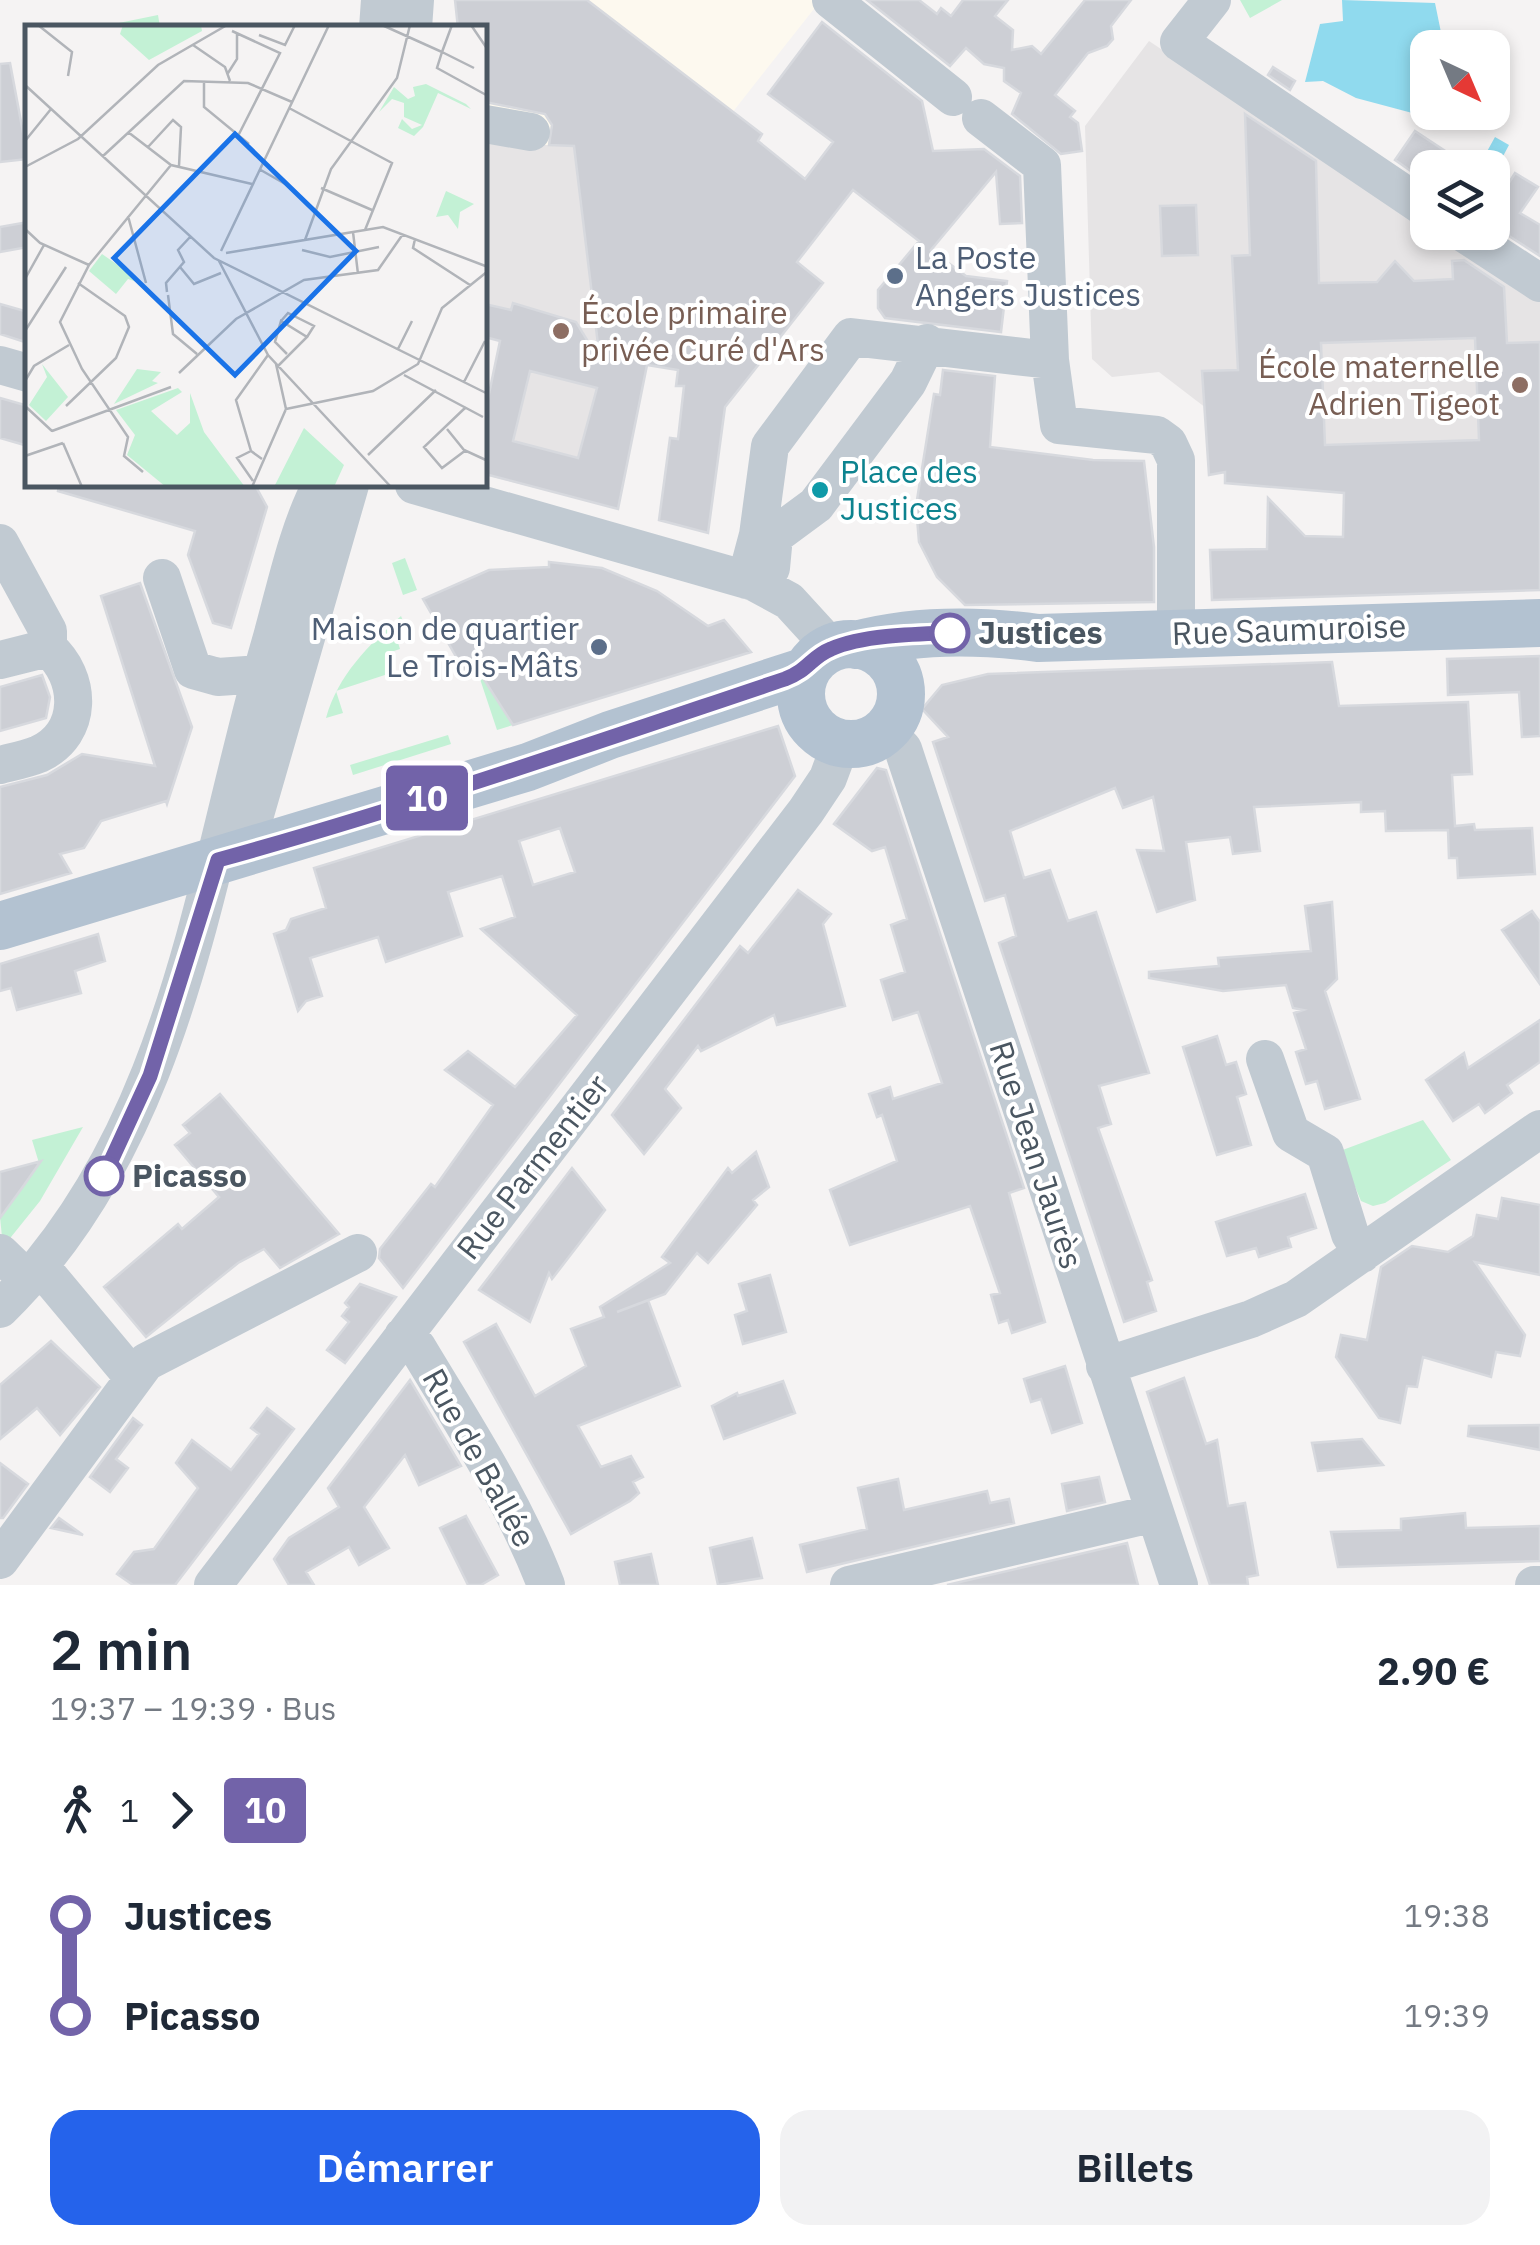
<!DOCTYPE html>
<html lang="fr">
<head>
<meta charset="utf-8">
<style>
	:root { --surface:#fff; --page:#f2f2f3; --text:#1f2937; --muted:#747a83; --accent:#2563eb }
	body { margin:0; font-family:"IBM Plex Sans",sans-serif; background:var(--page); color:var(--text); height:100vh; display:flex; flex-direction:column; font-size:38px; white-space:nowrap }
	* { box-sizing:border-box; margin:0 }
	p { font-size:32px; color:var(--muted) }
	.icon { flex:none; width:55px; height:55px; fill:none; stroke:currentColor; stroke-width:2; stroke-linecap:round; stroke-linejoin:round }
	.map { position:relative; height:1585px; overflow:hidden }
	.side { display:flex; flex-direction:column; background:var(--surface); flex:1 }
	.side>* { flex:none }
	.badge { padding:0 20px; border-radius:8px; font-size:35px; line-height:65px }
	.needle { width:65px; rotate:136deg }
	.buttons { position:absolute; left:1410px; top:30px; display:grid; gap:20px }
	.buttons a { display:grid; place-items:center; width:100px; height:100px; border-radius:20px; background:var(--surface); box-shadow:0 5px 15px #0003; font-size:50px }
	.map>.badge { position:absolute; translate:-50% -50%; box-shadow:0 0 0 5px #fff }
	.legs { display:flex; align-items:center; gap:15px; height:110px; padding:0 50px; font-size:32px }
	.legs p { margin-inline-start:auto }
	.headline { display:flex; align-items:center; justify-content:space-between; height:170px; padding:0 50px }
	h1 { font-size:55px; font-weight:600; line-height:75px }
	.action { display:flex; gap:20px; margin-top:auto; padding:20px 50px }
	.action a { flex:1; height:115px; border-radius:30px; background:var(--accent); color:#fff; font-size:40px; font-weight:600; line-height:115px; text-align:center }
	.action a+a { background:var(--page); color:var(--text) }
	ul { padding:0 50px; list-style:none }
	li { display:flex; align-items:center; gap:35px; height:100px; font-size:38px }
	li i { display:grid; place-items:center; width:15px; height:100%; margin:0 12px; background:currentColor }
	li i::after { content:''; width:25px; height:25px; margin:-12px; border:8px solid; border-radius:50%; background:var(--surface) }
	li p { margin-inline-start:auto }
	li:first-child i { background:linear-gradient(#0000 50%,currentColor 0) }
	li:last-child i { background:linear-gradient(currentColor 50%,#0000 0) }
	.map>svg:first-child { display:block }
</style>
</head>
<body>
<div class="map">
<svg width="1540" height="1585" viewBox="0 0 1540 1585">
	<rect width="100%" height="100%" fill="#f5f3f3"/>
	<path fill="#fdf9ef" d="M 458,0 L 821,0 L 728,118 L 649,180 L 535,144 L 485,143 L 485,28 L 458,27 Z"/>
	<path fill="#e6e4e5" d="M 1149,41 L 1427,227 L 1428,232 L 1435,233 L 1540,297 L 1540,474 L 1419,594 L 1394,595 L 1388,472 L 1206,408 L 1159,372 L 1112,377 L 1092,359 L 1085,126 Z
		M 485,143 L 574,146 L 616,156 L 642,383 L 618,509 L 485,475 L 485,413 L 501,341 L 485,337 Z"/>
	<path fill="#c3f1d5" d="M 1240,0 L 1282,0 L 1250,18 Z
		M 158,15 L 160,27 L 99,27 Z
		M 405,558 L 417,590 L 403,595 L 392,563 Z
		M 401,616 L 405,626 L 394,630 L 400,649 L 388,653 L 394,672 L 336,691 L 343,713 L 326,718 C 338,675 368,646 401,616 Z
		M 480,679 L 492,679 L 513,725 L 497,730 Z
		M 448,735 L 451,744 L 353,775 L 350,765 Z
		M 1423,1120 L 1451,1160 L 1385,1203 L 1373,1206 L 1361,1201 L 1340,1151 Z
		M 83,1127 L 40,1201 L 3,1247 L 0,1217 L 39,1163 L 32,1140 Z"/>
	<path fill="#90daee" d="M 1342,0 L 1435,3 L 1444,47 L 1428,48 L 1427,74 L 1420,74 L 1416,114 L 1356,98 L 1323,81 L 1305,82 L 1320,24 L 1343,21 Z
		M 1495,137 L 1509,145 L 1494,173 L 1492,168 L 1479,166 Z"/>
	<path fill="#cdcfd5" stroke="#d7d9de" stroke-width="2.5" fill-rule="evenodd" d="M 455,0 L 587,0 L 762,134 L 758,141 L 805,179 L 833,142 L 768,94 L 822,22 L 922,101 L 933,151 L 984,149 L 1020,176 L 1022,223 L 1000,224 L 996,172 L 931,250 L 966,276 L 1007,281 L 1001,332 L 885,318 L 878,308 L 878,290 L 919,241 L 853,190 L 797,262 L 823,283 L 725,407 L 708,533 L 659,520 L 670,438 L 678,439 L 684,386 L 676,386 L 678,370 L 647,365 L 618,509 L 485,474 L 485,413 L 500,341 L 485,337 L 485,304 L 511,310 L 513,303 L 576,322 L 600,361 L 574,146 L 549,145 L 552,125 L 545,114 L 485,102 L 485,28 L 458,28 ZM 530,371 L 597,388 L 578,458 L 513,441 Z
		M 867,0 L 919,0 L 937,14 L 941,8 L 951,16 L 963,0 L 1008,0 L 995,16 L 1013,30 L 1012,50 L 1032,46 L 1041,54 L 1085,0 L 1131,0 L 1111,26 L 1113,39 L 1107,46 L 1088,53 L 1055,95 L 1075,111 L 1070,117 L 1078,123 L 1082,151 L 1061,154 L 1012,114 L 1021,93 L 1004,81 L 1004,68 L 984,64 L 966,48 L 950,66 Z
		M 10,63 L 28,159 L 0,162 L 0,64 Z
		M 1273,67 L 1295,81 L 1290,90 L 1268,75 Z
		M 1245,114 L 1316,161 L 1319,283 L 1377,282 L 1395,261 L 1414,281 L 1453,279 L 1452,261 L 1464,260 L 1504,287 L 1507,343 L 1540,342 L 1540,590 L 1212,600 L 1210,550 L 1267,549 L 1268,498 L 1305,536 L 1343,537 L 1344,493 L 1225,483 L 1225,472 L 1209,475 L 1202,371 L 1238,370 L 1232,256 L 1250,255 ZM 1475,338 L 1479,440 L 1325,445 L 1321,343 Z
		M 1415,131 L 1471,168 L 1428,168 L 1428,183 L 1395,160 Z
		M 1515,173 L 1538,187 L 1520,213 L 1540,225 L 1540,256 L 1492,225 L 1492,210 Z
		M 1196,205 L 1198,255 L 1162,256 L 1160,206 Z
		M 28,222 L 28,247 L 0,252 L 0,227 Z
		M 0,304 L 28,312 L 28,343 L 0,334 Z
		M 943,370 L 995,376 L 990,447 L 1093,460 L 1144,461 L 1154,547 L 1154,602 L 965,605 L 937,577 L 919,542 L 916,506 L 934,394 L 940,395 Z
		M 0,398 L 28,406 L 28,446 L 0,438 Z
		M 59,485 L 255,485 L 267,507 L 231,628 L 213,623 L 188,555 L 195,531 L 58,491 Z
		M 549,562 L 602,568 L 657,591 L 708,626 L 724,620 L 751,652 L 513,725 L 478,670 L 466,674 L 423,599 L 489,570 L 549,567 Z
		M 140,583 L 192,727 L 167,804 L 166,801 L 101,821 L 84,848 L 60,854 L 71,873 L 0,894 L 0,787 L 47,775 L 82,754 L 155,766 L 101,596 Z
		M 1540,656 L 1540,736 L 1522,737 L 1519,692 L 1448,695 L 1447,659 Z
		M 1332,662 L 1339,706 L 1468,702 L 1472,774 L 1452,775 L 1455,826 L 1474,824 L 1475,830 L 1532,828 L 1535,874 L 1458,878 L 1457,858 L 1449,858 L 1448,830 L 1386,831 L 1385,811 L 1361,812 L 1361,802 L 1254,807 L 1260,851 L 1233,854 L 1230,837 L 1186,842 L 1195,900 L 1157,912 L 1137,850 L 1164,851 L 1153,797 L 1123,808 L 1115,788 L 1010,831 L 1024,878 L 1050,870 L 1068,921 L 1096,912 L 1149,1073 L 1099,1086 L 1111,1124 L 1098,1128 L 1152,1280 L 1147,1282 L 1156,1311 L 1124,1322 L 999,943 L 1016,936 L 1005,895 L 985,901 L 933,742 L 948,737 L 922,709 L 942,685 L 988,674 Z
		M 42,675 L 50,697 L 46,718 L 0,731 L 0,687 Z
		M 778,726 L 795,776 L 403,1288 L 379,1258 L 380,1249 L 431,1184 L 435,1187 L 493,1105 L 445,1070 L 468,1051 L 515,1087 L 577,1015 L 481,929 L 515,917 L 502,876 L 448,892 L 462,936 L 386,962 L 378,937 L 310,958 L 322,996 L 306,1001 L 298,1011 L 274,934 L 286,930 L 291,919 L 326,908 L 314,868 ZM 560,828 L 575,872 L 533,885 L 519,841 Z
		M 877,768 L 886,770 L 1024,1188 L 1009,1193 L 1045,1322 L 1012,1333 L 1008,1320 L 999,1323 L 991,1295 L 1000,1293 L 970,1206 L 850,1245 L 830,1190 L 897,1161 L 882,1115 L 877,1117 L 869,1094 L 890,1087 L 893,1099 L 942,1083 L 918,1012 L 893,1020 L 881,980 L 905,972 L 891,925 L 907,919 L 885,847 L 872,851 L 834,824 Z
		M 798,890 L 831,914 L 823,924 L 845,1006 L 777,1025 L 774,1015 L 701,1051 L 698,1046 L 665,1089 L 681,1108 L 644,1154 L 612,1115 L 740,946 L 748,953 Z
		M 1332,902 L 1337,979 L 1325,991 L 1360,1099 L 1325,1109 L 1317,1081 L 1306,1084 L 1296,1052 L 1306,1049 L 1294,1013 L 1303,1010 L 1293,1008 L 1286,985 L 1223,991 L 1149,978 L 1149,972 L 1219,966 L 1218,958 L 1311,951 L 1305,906 Z
		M 1532,911 L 1540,922 L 1540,984 L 1502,930 Z
		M 98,934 L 105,961 L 75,971 L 81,993 L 17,1010 L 11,988 L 0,991 L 0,964 Z
		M 1540,1020 L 1540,1062 L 1507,1085 L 1512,1093 L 1485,1113 L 1479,1104 L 1453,1121 L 1426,1080 L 1464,1053 L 1468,1068 Z
		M 1217,1036 L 1226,1065 L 1236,1062 L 1246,1094 L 1237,1097 L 1251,1145 L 1217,1155 L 1183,1047 Z
		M 220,1094 L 339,1234 L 280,1268 L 264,1249 L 238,1263 L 146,1337 L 104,1287 L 178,1224 L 182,1229 L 219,1197 L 175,1145 L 190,1133 L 183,1125 Z
		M 756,1152 L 769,1187 L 753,1200 L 757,1205 L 708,1263 L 697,1253 L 665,1294 L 617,1312 L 648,1300 L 680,1386 L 578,1426 L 601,1467 L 631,1456 L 643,1477 L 633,1482 L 639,1493 L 630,1501 L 571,1534 L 464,1342 L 496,1324 L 535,1396 L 586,1366 L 571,1329 L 604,1317 L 600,1307 L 670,1263 L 662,1257 L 728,1168 L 732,1173 Z
		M 41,1161 L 22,1188 L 0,1218 L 0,1172 Z
		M 572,1168 L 605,1210 L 552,1279 L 549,1273 L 530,1322 L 479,1290 Z
		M 1305,1194 L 1316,1228 L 1288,1237 L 1291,1247 L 1259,1257 L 1256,1248 L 1227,1256 L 1216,1222 Z
		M 1502,1198 L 1540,1205 L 1540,1275 L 1475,1262 L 1525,1335 L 1520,1356 L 1496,1352 L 1491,1377 L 1423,1357 L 1417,1387 L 1407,1386 L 1400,1423 L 1379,1418 L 1336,1357 L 1341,1335 L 1367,1340 L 1381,1267 L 1412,1246 L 1448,1252 L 1473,1236 L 1477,1215 L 1498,1219 Z
		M 770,1275 L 786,1332 L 743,1344 L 735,1315 L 747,1311 L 739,1284 Z
		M 360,1284 L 396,1297 L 345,1363 L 327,1350 L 349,1322 L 342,1316 L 349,1307 L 345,1303 Z
		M 51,1341 L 100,1387 L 60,1435 L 37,1408 L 0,1439 L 0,1385 Z
		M 1065,1366 L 1082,1423 L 1052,1433 L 1041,1399 L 1031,1402 L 1024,1379 Z
		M 1184,1378 L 1206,1444 L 1217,1440 L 1228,1506 L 1245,1503 L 1258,1575 L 1247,1577 L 1248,1585 L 1210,1585 L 1147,1392 Z
		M 410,1380 L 461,1466 L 419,1485 L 405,1455 L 364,1507 L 389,1548 L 359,1565 L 349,1547 L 306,1572 L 314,1585 L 289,1585 L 274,1559 L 289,1538 L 339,1507 L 328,1488 Z
		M 783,1381 L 795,1413 L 724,1439 L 712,1406 L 737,1393 L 738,1396 Z
		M 267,1408 L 294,1429 L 175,1585 L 133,1585 L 117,1574 L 134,1552 L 154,1549 L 198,1488 L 176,1463 L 192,1440 L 231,1470 L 259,1434 L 251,1428 Z
		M 133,1418 L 142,1425 L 116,1459 L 128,1468 L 110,1492 L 90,1477 Z
		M 1540,1425 L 1540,1450 L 1468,1436 L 1469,1426 Z
		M 1362,1439 L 1383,1465 L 1318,1471 L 1312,1443 Z
		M 0,1463 L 28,1484 L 3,1518 L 0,1518 Z
		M 1099,1477 L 1105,1502 L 1067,1511 L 1062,1484 Z
		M 898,1479 L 904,1510 L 987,1491 L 990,1503 L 1009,1499 L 1014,1523 L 807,1572 L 800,1545 L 867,1529 L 858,1488 Z
		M 1465,1513 L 1466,1528 L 1540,1526 L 1540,1561 L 1338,1567 L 1331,1532 L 1401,1530 L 1401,1519 Z
		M 466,1516 L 498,1575 L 481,1585 L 468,1585 L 440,1528 Z
		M 59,1518 L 83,1535 L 51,1528 Z
		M 752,1538 L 762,1578 L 718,1585 L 710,1548 Z
		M 1127,1543 L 1138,1585 L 947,1585 Z
		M 651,1554 L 658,1585 L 620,1585 L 615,1562 Z"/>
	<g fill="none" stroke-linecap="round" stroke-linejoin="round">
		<path stroke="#c1cad2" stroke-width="38" d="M 831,0 L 953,97
			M 1212,0 L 1179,42 L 1428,210
			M 378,28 L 380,0
			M 413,28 L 415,0
			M 981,118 L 1042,165 L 1050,360 L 1059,425 L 1157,435 L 1168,443 L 1176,460 L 1176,634
			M 485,124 L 531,132
			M 1462,232 L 1540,283
			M 0,365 L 28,373
			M 414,485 L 754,582 L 789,601 L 832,648
			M 0,543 L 48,631 L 48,648 L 0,660
			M 771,568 L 774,536 L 816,505 L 908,382 L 927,343
			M 162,578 L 193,670 L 218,677 L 261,674
			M 746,580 L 758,535 L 770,446 L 851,337 L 1050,360
			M 885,730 L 903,749 L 1179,1585
			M 0,765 C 12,762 27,759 39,754 C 84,733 82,677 48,648
			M 218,859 L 254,818 L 350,485
			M 1265,1059 L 1291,1133 L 1325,1153 L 1350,1234 L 1362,1254
			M 0,1253 L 28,1280
			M 40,1266 L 132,1376
			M 0,1309 C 180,1132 203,874 270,644 C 285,592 296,533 321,485
			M 403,1336 L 417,1347 C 463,1424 514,1501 546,1585
			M 1105,1366 L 1251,1319 L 1296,1299 L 1540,1129
			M 0,1560 L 146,1362 L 358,1253
			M 213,1585 L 806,811 L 828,778 L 841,743
			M 849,1585 L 1155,1513
			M 1534,1585 L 1540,1585"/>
		<path stroke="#b3c2d1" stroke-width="48" d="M801 694a50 50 0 1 1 100 0a50 50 0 1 1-100 0Z
			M 856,645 C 916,629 978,630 1038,638 L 1540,623
			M 0,926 L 528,767 L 610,735 L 806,671"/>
	</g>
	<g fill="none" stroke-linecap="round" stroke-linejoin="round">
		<g stroke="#fff" stroke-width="22">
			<path id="line-1" d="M 104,1176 L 150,1076 L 218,860 C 410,807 597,742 785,679 C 809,670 811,657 831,649 C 862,635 916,634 950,633"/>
		</g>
		<use href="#line-1" stroke="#7263a9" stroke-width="15"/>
	</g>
	<g fill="#5c6f8a" stroke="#fff" stroke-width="4">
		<circle cx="895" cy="276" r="10"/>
		<circle cx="599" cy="647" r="10"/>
	</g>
	<g fill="#8d6e63" stroke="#fff" stroke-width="4">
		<circle cx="561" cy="331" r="10"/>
		<circle cx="1520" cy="385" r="10"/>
	</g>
	<circle fill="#0f9aa8" stroke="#fff" stroke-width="4" cx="820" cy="490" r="10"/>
	<g fill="#fff" stroke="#7263a9" stroke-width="5">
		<circle cx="950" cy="633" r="18"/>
		<circle cx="104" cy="1176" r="18"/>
	</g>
	<g text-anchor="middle" stroke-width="8" stroke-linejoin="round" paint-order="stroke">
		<g font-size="32" fill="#4e5e75" stroke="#fff" text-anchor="start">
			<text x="915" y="269">La Poste<tspan x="915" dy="37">Angers Justices</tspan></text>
			<text x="579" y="640" text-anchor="end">Maison de quartier<tspan x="579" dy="37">Le Trois-Mâts</tspan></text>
		</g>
		<g font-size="32" fill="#785e54" stroke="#fff" text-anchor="start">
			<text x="581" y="324">École primaire<tspan x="581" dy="37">privée Curé d'Ars</tspan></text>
			<text x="1500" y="378" text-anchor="end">École maternelle<tspan x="1500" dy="37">Adrien Tigeot</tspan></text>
		</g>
		<g font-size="32" fill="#0d838f" stroke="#fff" text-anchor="start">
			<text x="840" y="483">Place des<tspan x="840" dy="37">Justices</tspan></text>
		</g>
		<g font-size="32" fill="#4a5661" stroke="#fff">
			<text transform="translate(1289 630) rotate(-2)" y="11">Rue Saumuroise</text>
			<text transform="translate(1036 1155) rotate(72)" y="11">Rue Jean Jaurès</text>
			<text transform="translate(533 1167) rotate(-52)" y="11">Rue Parmentier</text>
			<text transform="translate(479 1458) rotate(61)" y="11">Rue de Ballée</text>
		</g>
		<g font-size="32" font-weight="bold" fill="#4a5661" stroke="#fff" text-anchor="start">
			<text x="978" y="644">Justices</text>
			<text x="132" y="1187">Picasso</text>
		</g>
	</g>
	<g transform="translate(25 25)">
		<rect width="462" height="462" fill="#f5f3f3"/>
		<path d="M 98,0 L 176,0 L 177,6 L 124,35 L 95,9 ZM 401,59 L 441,79 L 446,84 L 413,68 L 398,102 L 389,111 L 373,103 L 377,94 L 387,104 L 397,100 L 379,92 L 379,78 L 367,74 L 354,87 L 369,62 L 383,74 L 390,71 L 388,62 ZM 421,166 L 449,179 L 435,187 L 433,204 L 423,190 L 411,192 ZM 77,229 L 113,254 L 112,257 L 103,254 L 91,269 L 64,246 ZM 17,339 L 43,372 L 21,396 L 4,380 L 22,352 ZM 112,344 L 136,347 L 127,356 L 133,358 L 89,379 ZM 153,363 L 157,367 L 126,386 L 152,410 L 165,398 L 165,368 L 179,407 L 220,462 L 141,462 L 102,430 L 110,410 L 91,385 ZM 279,403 L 319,440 L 309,462 L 249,462 Z" fill="#c3f1d5"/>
		<path fill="none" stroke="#b1b4b9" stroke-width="2.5" d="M 13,0 L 47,27 L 43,51M 357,0 L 417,27 L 412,43 L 463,71M 427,0 L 417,27 L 449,43M 446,0 L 463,25M 207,6 L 255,28 L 213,111M 234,10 L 260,20 L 270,0M 168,20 L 200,42 L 205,56M 203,48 L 212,34 L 212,9M 179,56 L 179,82 L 224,119M 0,60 L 189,233 L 463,369M 264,83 L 367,138 L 340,205M 103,107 L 146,140 L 227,159M 0,116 L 26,84M 123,122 L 148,95 L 156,102 L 154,141M 78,131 L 159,56 L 223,58 L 267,77M 0,142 L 53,114 L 133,40 L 202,0M 234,144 L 262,160M 296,163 L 347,185M 103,191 L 121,258M 0,204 L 15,218 L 64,240M 328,207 L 333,249M 390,214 L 388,223 L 445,260M 280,215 L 306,144 L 372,53 L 385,0M 277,225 L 305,232 L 354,222M 196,226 L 304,0M 201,228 L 358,202 L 463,242M 194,236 L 243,330 L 366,462M 155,242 L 169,259 L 196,248M 0,254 L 19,220M 142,267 L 141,258 L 159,237 L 153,225 L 166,211M 143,270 L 148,309 L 172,329M 256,296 L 263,288 L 289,301 L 282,312M 0,306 L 41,242M 373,324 L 387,296M 251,339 L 261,384 L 348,366 L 393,339 L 417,283 L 463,246M 253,341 L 282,312 L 256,296 L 250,317 L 262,329M 154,348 L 211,294 L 279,255 L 353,245 L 378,209M 379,350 L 458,392M 0,356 L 9,341 L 44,320M 439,357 L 460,316M 0,381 L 27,406M 41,381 L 91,333 L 104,302 L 100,291 L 53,258M 422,404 L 439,425 L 463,436M 27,406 L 146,362M 38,418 L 57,462M 441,425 L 417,443 L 399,422 L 441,382M 226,426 L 212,433 L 228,456M 343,430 L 411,365M 0,431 L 38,418M 237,434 L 226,426 L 211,375 L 243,330M 118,447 L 99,431 L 103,412 L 57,344 L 35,297 L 64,240 L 146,140M 227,462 L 261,384"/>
		<path fill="#1a73e8" fill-opacity="0.15" stroke="#1a73e8" stroke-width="5" d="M 210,109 L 331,226 L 210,350 L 89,233 Z"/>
		<rect width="462" height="462" fill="none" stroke="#4a5661" stroke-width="5"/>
	</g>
</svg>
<div class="buttons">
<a><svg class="needle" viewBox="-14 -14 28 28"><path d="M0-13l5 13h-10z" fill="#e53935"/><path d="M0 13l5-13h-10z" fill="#747a83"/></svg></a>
<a><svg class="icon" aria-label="layers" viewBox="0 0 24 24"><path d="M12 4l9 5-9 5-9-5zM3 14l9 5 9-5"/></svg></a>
</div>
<b class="badge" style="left:427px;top:798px;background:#7263a9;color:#fff">10</b>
</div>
<section class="side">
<div class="headline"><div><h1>2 min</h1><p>19:37 – 19:39 · Bus</p></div><b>2.90 €</b></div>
<div class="legs"><svg class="icon" aria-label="walk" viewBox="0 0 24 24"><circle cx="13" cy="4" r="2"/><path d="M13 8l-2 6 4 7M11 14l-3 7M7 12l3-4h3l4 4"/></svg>1<svg class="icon" aria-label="forward" viewBox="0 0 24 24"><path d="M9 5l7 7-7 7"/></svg><b class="badge" style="background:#7263a9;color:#fff">10</b></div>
<ul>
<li><i style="color:#7263a9"></i><b>Justices</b><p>19:38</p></li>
<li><i style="color:#7263a9"></i><b>Picasso</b><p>19:39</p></li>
</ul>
<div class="action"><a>Démarrer</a><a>Billets</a></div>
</section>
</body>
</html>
